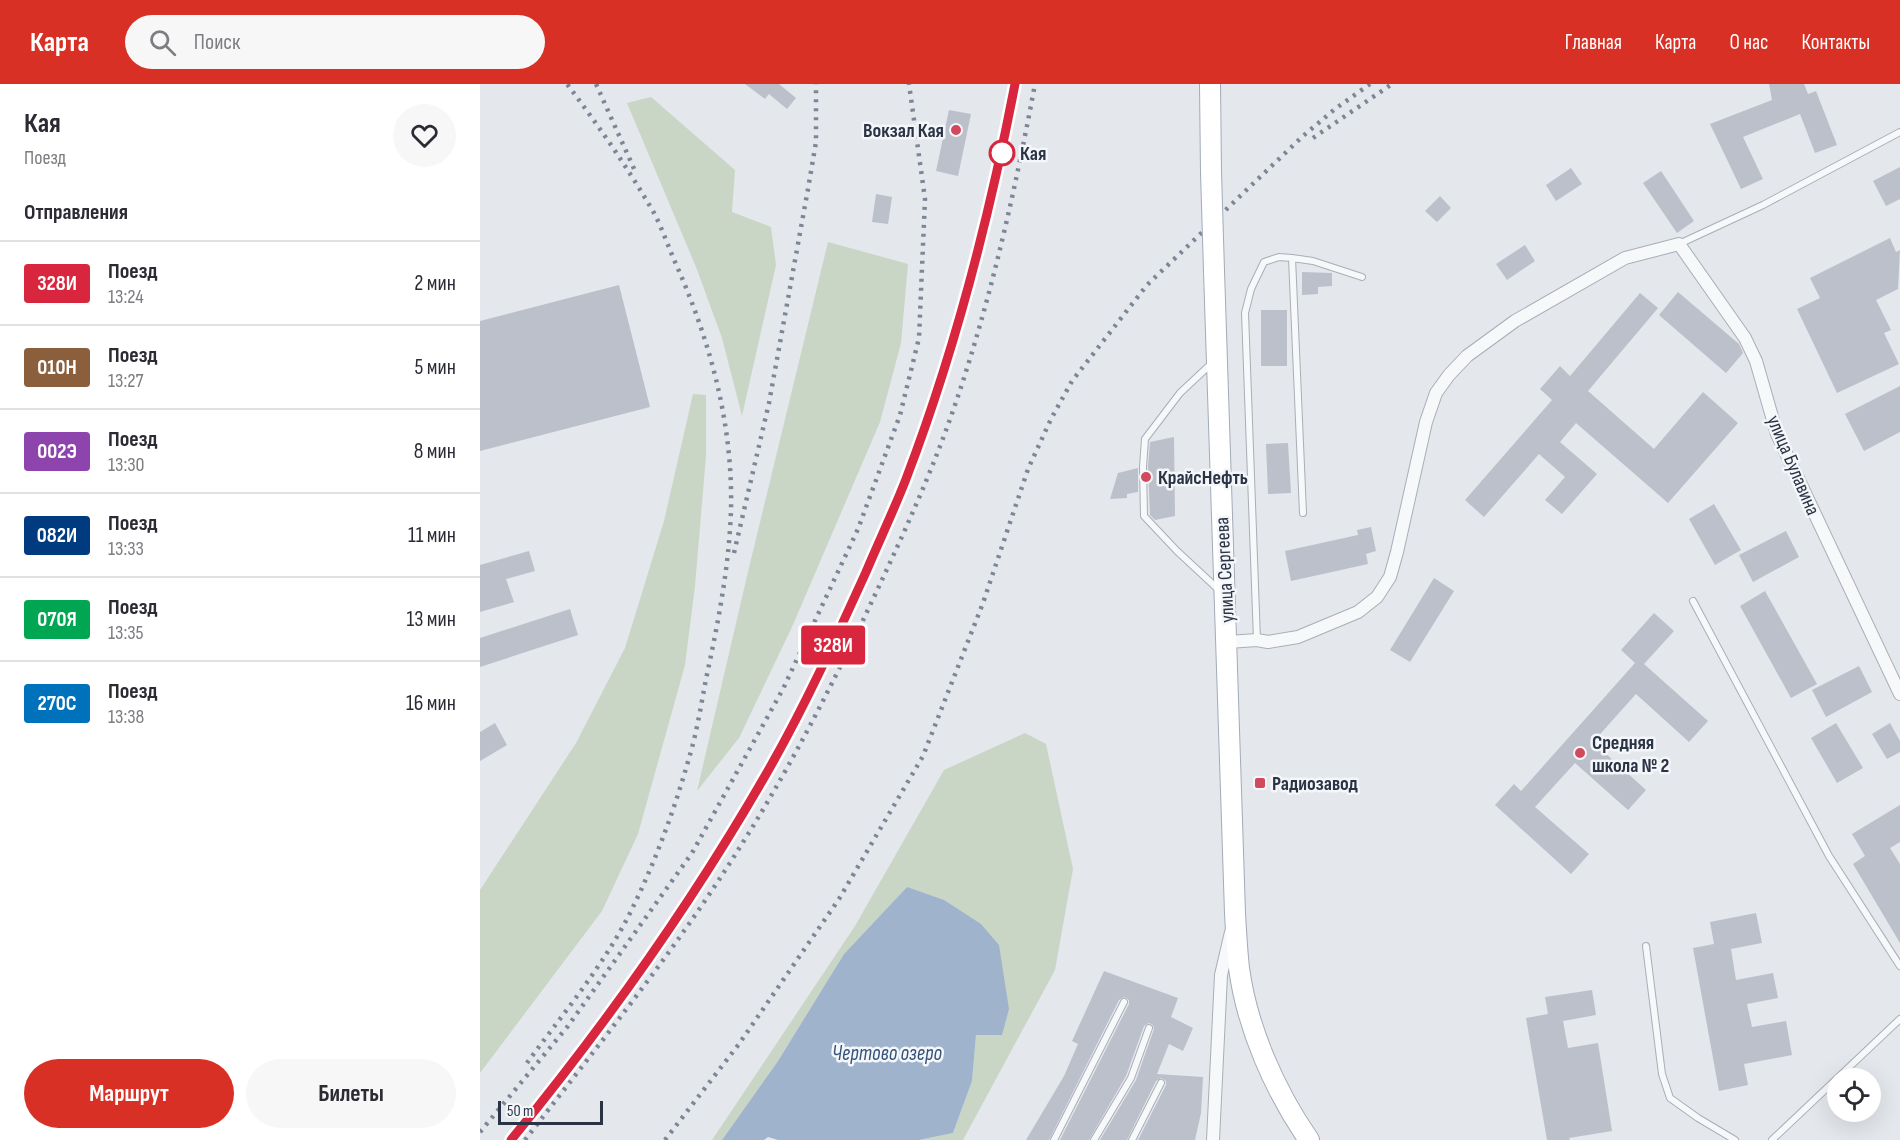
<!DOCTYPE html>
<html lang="ru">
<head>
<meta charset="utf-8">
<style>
	:root { --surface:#fff; --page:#f7f7f7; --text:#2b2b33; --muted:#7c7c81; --line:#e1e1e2; --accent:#d93025 }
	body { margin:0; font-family:"Sofia Sans Condensed",sans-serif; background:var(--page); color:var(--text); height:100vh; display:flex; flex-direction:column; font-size:22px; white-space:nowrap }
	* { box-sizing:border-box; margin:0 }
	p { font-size:20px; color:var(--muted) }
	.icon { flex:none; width:33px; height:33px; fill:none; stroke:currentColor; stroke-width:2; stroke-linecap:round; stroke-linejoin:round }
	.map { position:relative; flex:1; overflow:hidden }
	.drawer { display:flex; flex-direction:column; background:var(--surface); width:480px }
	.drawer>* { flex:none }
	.badge { padding:0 12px; border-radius:4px; font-size:21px; line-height:39px }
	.tools { position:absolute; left:1347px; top:984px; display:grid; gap:12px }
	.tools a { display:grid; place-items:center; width:54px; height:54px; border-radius:50%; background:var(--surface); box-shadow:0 6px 24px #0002; font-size:30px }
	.scale { position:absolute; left:18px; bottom:15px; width:105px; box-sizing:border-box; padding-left:6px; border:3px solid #2b3445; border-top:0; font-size:16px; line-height:21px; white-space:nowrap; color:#2b3445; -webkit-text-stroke:4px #f4f6f9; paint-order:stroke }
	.map>.badge { position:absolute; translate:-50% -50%; box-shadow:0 0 0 3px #fff }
	h2 { padding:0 24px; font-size:22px; line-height:54px }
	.round { display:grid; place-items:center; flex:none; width:63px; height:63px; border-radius:32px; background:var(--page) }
	.headline { display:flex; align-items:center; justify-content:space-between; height:102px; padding:0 24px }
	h1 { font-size:28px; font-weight:700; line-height:45px }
	.action { display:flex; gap:12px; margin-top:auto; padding:12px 24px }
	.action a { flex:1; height:69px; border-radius:36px; background:var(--accent); color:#fff; font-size:24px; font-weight:700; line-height:69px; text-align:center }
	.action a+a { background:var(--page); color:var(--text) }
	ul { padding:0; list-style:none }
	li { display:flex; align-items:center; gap:18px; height:84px; padding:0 24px; border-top:2px solid var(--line) }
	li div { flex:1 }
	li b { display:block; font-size:22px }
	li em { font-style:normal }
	li .badge { min-width:66px; font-weight:700; text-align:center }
	header { display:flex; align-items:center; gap:36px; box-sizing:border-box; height:84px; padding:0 30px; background:var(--accent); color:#fff }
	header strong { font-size:28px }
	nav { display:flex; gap:33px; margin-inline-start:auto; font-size:21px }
	.search { width:420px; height:54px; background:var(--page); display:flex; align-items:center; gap:15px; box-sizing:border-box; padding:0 21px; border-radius:33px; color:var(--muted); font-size:22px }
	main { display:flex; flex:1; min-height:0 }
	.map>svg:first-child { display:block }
</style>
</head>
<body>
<header>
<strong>Карта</strong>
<div class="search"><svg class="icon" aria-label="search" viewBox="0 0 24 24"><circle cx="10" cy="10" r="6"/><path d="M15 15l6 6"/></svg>Поиск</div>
<nav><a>Главная</a><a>Карта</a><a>О нас</a><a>Контакты</a></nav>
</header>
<main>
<section class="drawer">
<div class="headline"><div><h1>Кая</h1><p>Поезд</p></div><a class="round"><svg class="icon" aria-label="heart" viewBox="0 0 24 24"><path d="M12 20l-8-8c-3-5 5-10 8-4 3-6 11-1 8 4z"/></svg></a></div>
<h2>Отправления</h2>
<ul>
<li><span class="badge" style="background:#d7263d;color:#fff">328И</span><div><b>Поезд</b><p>13:24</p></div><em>2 мин</em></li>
<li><span class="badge" style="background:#8b5e3c;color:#fff">010Н</span><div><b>Поезд</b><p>13:27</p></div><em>5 мин</em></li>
<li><span class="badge" style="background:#8e44ad;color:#fff">002Э</span><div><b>Поезд</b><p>13:30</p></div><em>8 мин</em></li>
<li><span class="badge" style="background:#003b80;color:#fff">082И</span><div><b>Поезд</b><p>13:33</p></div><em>11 мин</em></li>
<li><span class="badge" style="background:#00a651;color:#fff">070Я</span><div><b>Поезд</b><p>13:35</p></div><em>13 мин</em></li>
<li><span class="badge" style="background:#0072bc;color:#fff">270С</span><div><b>Поезд</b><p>13:38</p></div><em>16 мин</em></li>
</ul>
<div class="action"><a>Маршрут</a><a>Билеты</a></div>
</section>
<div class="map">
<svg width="1420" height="1056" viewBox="0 0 1420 1056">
	<rect width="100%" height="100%" fill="#e4e7ec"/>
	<path fill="#c9d6c5" d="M 171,13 L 255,86 L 252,128 L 291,143 L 296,181 L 262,332 L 242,254 L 216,183 L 147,19 Z
		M 348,158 L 428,180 L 421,259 L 400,338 L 312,543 L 259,654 L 217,707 L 267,492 Z
		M 213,310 L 226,311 L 226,372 L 215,502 L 205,581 L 158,750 L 122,827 L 0,989 L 0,806 L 96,659 L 145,564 L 184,437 Z
		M 545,649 L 566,660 L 593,785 L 575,886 L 483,1056 L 439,1056 L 473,1049 L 492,997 L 496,951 L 427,803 L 364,870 L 298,977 L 242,1056 L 232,1056 L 375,842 L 464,686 Z"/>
	<path fill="#9fb4cc" d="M 427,803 L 464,816 L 501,840 L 519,861 L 529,925 L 522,951 L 496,951 L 492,997 L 473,1049 L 439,1056 L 298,1056 L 288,1053 L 284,1056 L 242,1056 L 298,977 L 364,870 Z"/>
	<path fill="#bbc0ca" d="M 265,0 L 299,0 L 316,14 L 307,25 L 289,10 L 285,15 Z
		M 1289,0 L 1324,0 L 1328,10 L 1336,7 L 1357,61 L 1335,69 L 1320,30 L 1263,53 L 1283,95 L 1261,105 L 1230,40 L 1292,16 Z
		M 469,26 L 491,30 L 478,92 L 456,87 Z
		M 1420,83 L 1420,115 L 1406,122 L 1393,97 Z
		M 1091,84 L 1102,100 L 1076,117 L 1066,101 Z
		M 1181,87 L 1214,137 L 1197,149 L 1163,99 Z
		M 396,110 L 412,113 L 408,140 L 392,138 Z
		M 960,112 L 971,124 L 957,138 L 945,127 Z
		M 1410,154 L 1416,168 L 1420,166 L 1418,205 L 1396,216 L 1411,246 L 1404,249 L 1419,280 L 1357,309 L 1317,225 L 1340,214 L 1330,194 Z
		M 1045,161 L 1055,177 L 1027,196 L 1016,180 Z
		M 822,188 L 852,189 L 852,202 L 838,203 L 838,210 L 822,211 Z
		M 139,201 L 170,323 L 0,367 L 0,237 Z
		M 1198,208 L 1259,260 L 1263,269 L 1246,289 L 1179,231 Z
		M 1160,209 L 1178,224 L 1108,307 L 1174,365 L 1223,308 L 1258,339 L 1188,419 L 1096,339 L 1080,358 L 1117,390 L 1082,430 L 1065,416 L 1085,393 L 1059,370 L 1004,433 L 985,416 L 1072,316 L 1060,305 L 1080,282 L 1090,292 Z
		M 781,226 L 807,226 L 807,282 L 781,282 Z
		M 1420,302 L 1420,348 L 1384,367 L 1365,330 Z
		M 694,353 L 695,432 L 675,436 L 670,431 L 668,383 L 670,358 Z
		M 808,359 L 811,409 L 788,410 L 786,360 Z
		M 658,384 L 658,408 L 647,410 L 647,414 L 630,415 L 638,389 Z
		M 1234,420 L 1261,466 L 1235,481 L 1209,435 Z
		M 891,443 L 896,467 L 886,470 L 888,480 L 811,497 L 805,467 L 878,451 L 877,446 Z
		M 1306,447 L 1319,473 L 1273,498 L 1259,471 Z
		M 49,467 L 55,487 L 26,495 L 34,518 L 0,528 L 0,481 Z
		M 954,494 L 974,507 L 930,578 L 910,566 Z
		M 1285,507 L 1337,600 L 1311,614 L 1260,522 Z
		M 90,525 L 98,551 L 0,583 L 0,554 Z
		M 1174,529 L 1194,547 L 1164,580 L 1228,637 L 1209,658 L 1156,610 L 1113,658 L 1166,706 L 1148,726 L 1095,679 L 1055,723 L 1109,770 L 1091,790 L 1015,721 L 1034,700 L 1041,707 L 1155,579 L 1141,566 Z
		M 1379,582 L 1392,608 L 1346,633 L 1332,606 Z
		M 15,639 L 27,661 L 0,677 L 0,648 Z
		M 1356,639 L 1383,684 L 1357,699 L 1331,654 Z
		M 1410,639 L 1420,657 L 1420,668 L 1407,675 L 1392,650 Z
		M 1420,721 L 1420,758 L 1410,764 L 1420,780 L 1420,859 L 1373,780 L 1385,772 L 1372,750 Z
		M 1276,829 L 1282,859 L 1251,865 L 1256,896 L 1293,889 L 1298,914 L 1267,920 L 1272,943 L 1306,937 L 1312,971 L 1264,980 L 1268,1001 L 1239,1007 L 1213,864 L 1234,860 L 1230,838 Z
		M 624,887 L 698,914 L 691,933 L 713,944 L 703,967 L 689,960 L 677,990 L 723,993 L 721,1029 L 715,1056 L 658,1056 L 686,1001 L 686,997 L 681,994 L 676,997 L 647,1056 L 620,1056 L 656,996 L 674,945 L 673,941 L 669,939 L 664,942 L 646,992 L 609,1056 L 580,1056 L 649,920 L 649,916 L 644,913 L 639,916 L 569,1056 L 546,1056 L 584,992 L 598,960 L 592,957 Z
		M 1112,906 L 1116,931 L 1083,937 L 1088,964 L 1118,959 L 1132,1047 L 1089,1054 L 1090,1056 L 1067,1056 L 1046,934 L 1068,930 L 1065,913 Z"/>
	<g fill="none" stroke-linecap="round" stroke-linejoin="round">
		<g stroke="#a9aeb7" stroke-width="8">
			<path id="service" d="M 1199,160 L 1283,121 L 1420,48
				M 812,174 L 833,177 L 882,193
				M 732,279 L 700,309 L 665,355 L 663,383 L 664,432 L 697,467 L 739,506
				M 1213,517 L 1349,772 L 1420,882
				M 777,556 L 765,229 L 771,205 L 784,178 L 799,173 L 812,174 L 823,429
				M 1166,862 L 1182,990 L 1190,1014 L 1218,1034 L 1255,1056
				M 574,1056 L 644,918
				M 614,1056 L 651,994 L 669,944
				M 652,1056 L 681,999
				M 1292,1056 L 1420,935"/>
		</g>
		<g stroke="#a9aeb7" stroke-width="14">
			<path id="minor" d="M 748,558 L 777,556 L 788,558 L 818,553 L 878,528 L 897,513 L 910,493 L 917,468 L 946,338 L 956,309 L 969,291 L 987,272 L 1035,237 L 1145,174 L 1199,160 L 1265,254 L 1276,277 L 1297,350 L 1420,610
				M 733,1056 L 741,891 L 751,848"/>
		</g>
		<g stroke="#a3abb8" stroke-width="22">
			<path id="primary" d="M 730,0 L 731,88
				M 734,187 L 755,829 C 756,847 757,866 759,884 C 767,944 795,1007 829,1056"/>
		</g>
		<use href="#service" stroke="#f7f8fa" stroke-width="6"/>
		<use href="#minor" stroke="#f7f8fa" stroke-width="12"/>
		<use href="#primary" stroke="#fff" stroke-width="20"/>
		<path stroke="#7d8696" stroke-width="4.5" stroke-dasharray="3 6" stroke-linecap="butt" d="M 116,0 L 155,87
			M 833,54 L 912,0
			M 254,469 L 289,319 L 328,105 L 336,58 L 336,0
			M 47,979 C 82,931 124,881 150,829 C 175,779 194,727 209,674 C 217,648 221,621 226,595 C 238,539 249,484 251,426 C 253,340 230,256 195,178 C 188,162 182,144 174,129 C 148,84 118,41 87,0
			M 0,1048 L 88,942 L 212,769 L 303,605 L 378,445 L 420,331 L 439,254 L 445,115 L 429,0
			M 31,1056 C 96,976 159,893 215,807 C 283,705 339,594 388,482 C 401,453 415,425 426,395 C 475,267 509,134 535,0
			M 45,1056 C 119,960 196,866 260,763 C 307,689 347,611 385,532 C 418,462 451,392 476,318 C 511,215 535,107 555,0
			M 185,1056 L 259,960 L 359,815 L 443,672 L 503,519 L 548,385 L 571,335 L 592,297 L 667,201 L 823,52 L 855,25 L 890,0"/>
		<g stroke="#a3abb8" stroke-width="22" stroke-linecap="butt">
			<path id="primary-bridge" d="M 731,88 L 734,187"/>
		</g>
		<use href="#primary-bridge" stroke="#fff" stroke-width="20"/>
	</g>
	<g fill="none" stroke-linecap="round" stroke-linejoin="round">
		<g stroke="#fff" stroke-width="14">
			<path id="line" d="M 31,1056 C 127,939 214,816 289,685 C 325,622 356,554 386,488 C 399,457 414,426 426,395 C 475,267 509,135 535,0"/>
		</g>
		<use href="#line" stroke="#d7263d" stroke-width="9"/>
	</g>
	<g fill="#d1495b" stroke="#f4f6f9" stroke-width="2">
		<circle cx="476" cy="46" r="6"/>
		<circle cx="666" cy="393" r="6"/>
		<circle cx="1100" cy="669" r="6"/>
		<rect x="774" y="693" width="12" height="12" rx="3"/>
	</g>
	<circle fill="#fff" stroke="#d7263d" stroke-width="3" cx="522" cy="69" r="12"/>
	<g text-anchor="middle" stroke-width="5" stroke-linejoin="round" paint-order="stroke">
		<g font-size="20" font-weight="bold" fill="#2b3445" stroke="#f4f6f9" text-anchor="start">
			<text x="464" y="53" text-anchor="end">Вокзал Кая</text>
			<text x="678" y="400">КрайсНефть</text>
			<text x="1112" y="665">Средняя<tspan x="1112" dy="23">школа № 2</tspan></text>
			<text x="792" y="706">Радиозавод</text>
		</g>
		<g font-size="20" font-weight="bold" fill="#2b3445" stroke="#f4f6f9" text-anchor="start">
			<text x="540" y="76">Кая</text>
		</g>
		<g font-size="20" fill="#2b3445" stroke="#f4f6f9">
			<text transform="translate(1314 381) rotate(67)" y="7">улица Булавина</text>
			<text transform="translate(744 486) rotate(-93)" y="7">улица Сергеева</text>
		</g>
		<g font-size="21" font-style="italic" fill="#34527a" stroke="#f4f6f9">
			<text x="407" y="976">Чертово озеро</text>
		</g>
	</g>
</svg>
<div class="tools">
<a><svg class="icon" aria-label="locate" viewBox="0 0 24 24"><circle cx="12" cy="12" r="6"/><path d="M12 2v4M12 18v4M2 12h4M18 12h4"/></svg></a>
</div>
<div class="scale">50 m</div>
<b class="badge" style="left:353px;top:561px;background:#d7263d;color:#fff">328И</b>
</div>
</main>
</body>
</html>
